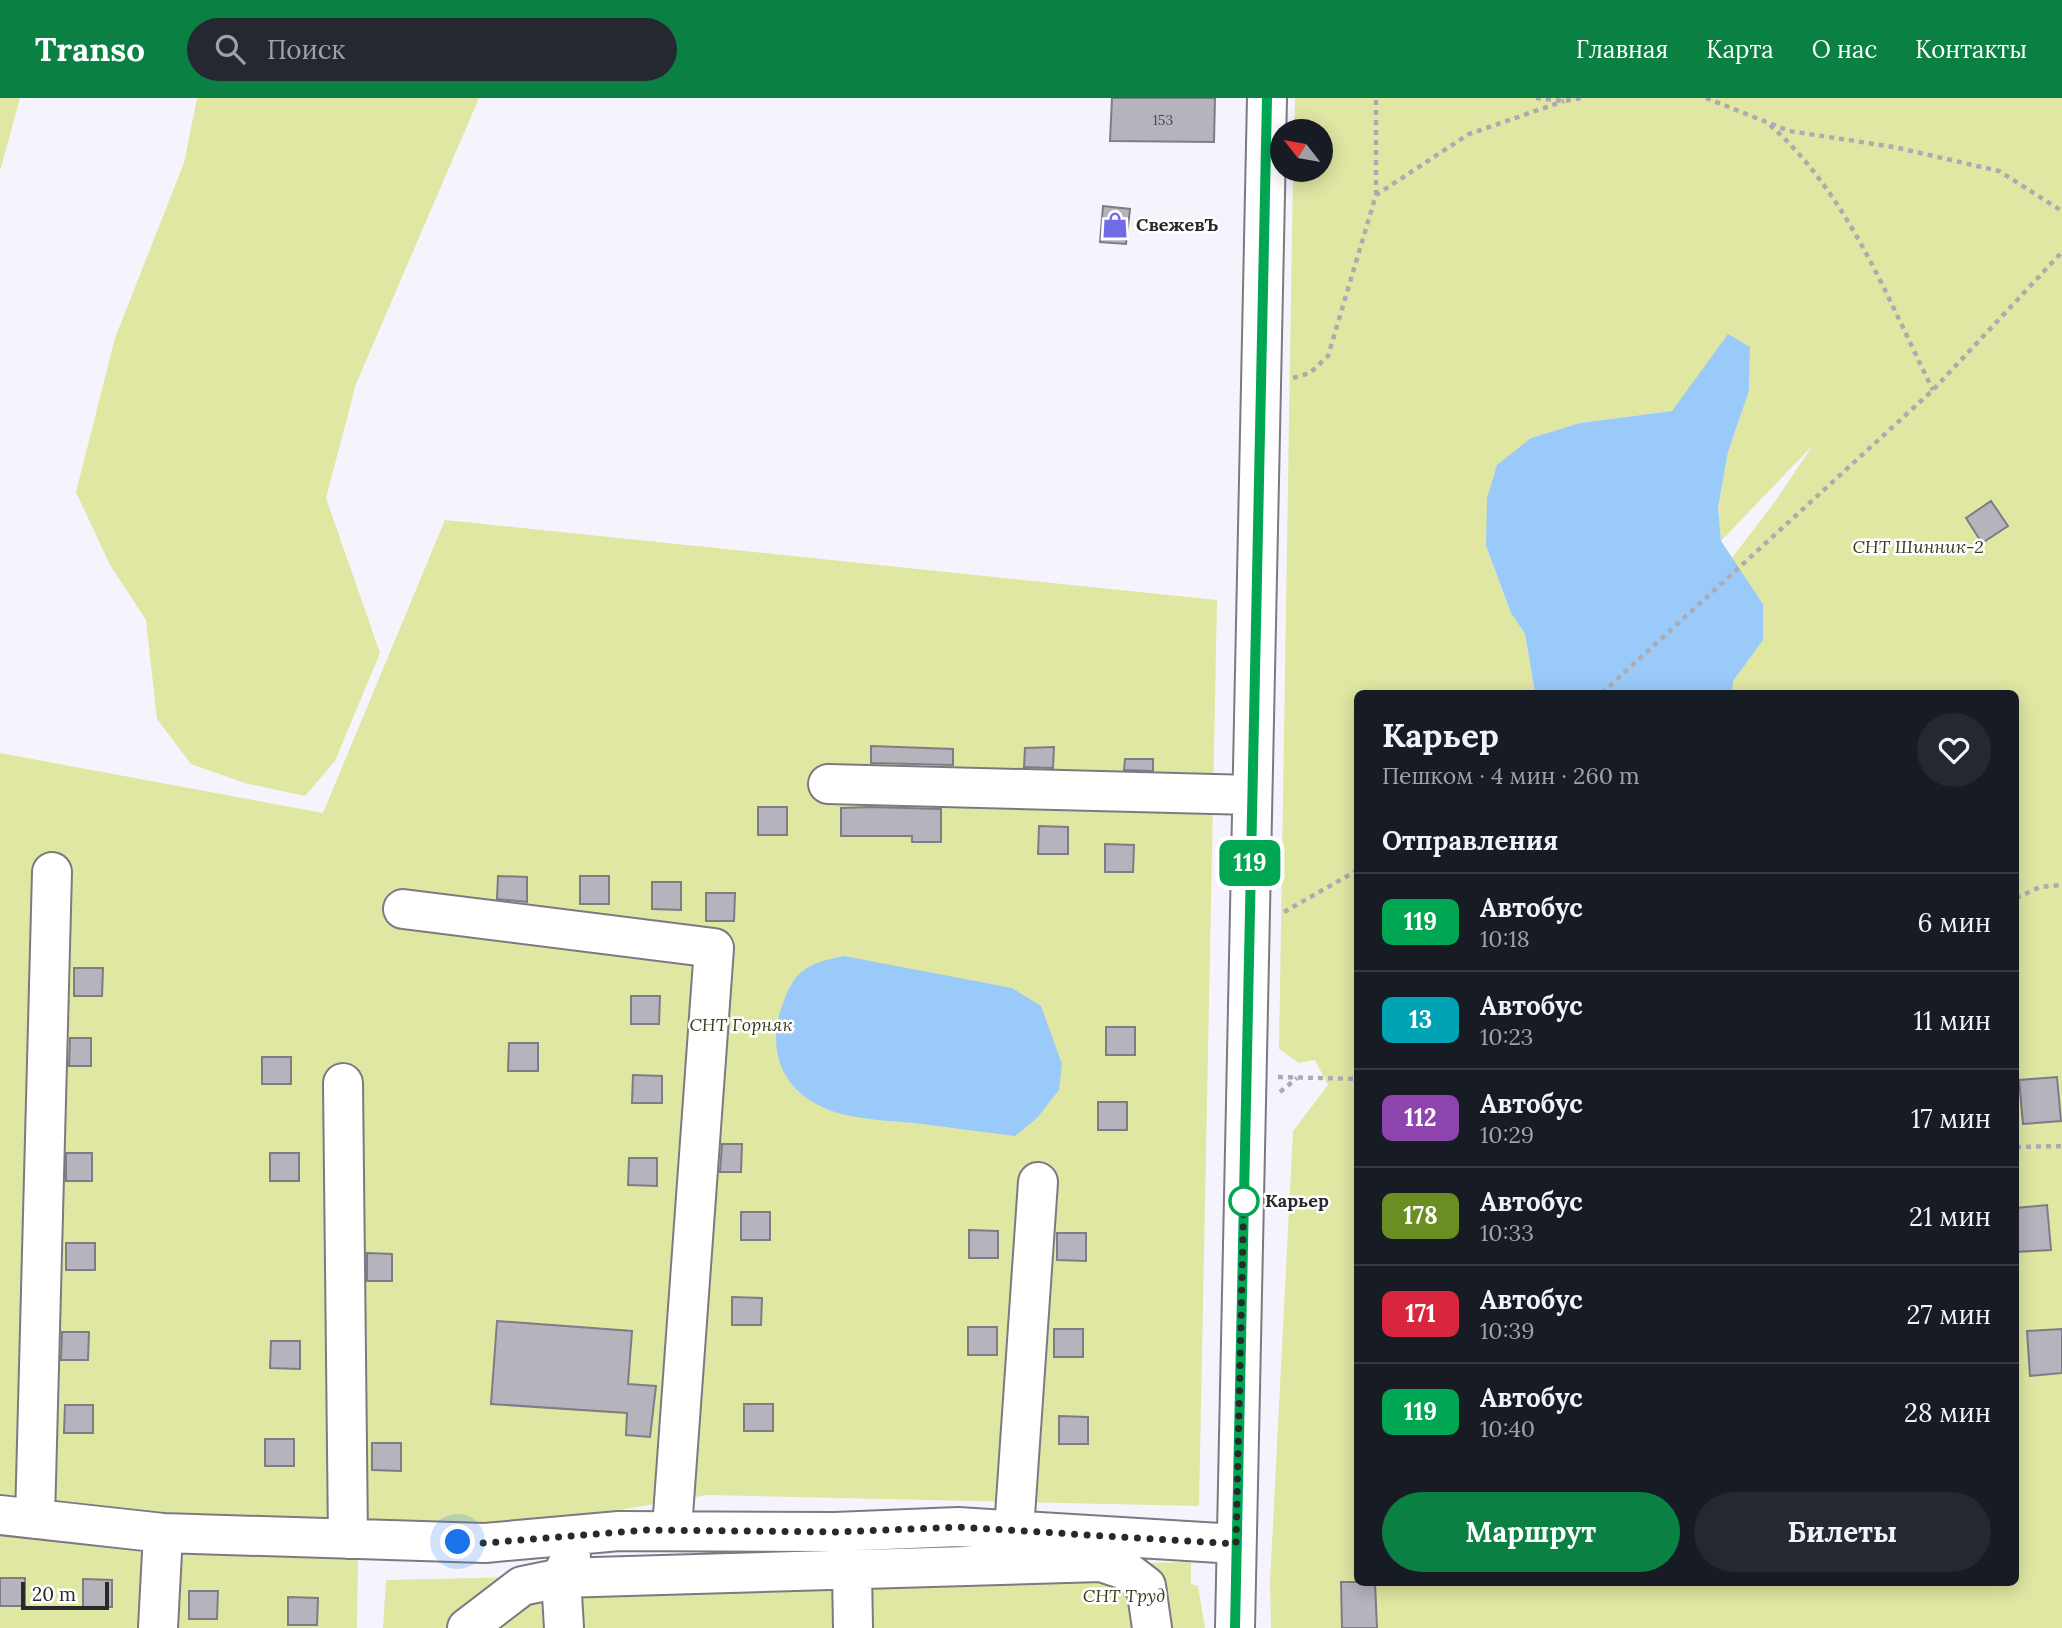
<!DOCTYPE html>
<html lang="ru">
<head>
<meta charset="utf-8">
<style>
	:root { --surface:#171b24; --page:#242831; --text:#f1f3f6; --muted:#9ea1a6; --line:#363941; --accent:#0b8043 }
	body { margin:0; font-family:Lora,serif; background:var(--page); color:var(--text); height:100vh; display:flex; flex-direction:column; font-size:26px; white-space:nowrap }
	* { box-sizing:border-box; margin:0 }
	p { font-size:23px; color:var(--muted) }
	.icon { flex:none; width:38px; height:38px; fill:none; stroke:currentColor; stroke-width:2; stroke-linecap:round; stroke-linejoin:round }
	.map { position:relative; flex:1; overflow:hidden }
	.drawer { position:absolute; left:1354px; top:592px; width:665px; height:896px; display:flex; flex-direction:column; background:var(--surface); border-radius:10px; box-shadow:0 4px 18px #0003 }
	.drawer>* { flex:none }
	.badge { padding:0 14px; border-radius:10px; font-size:24px; line-height:46px }
	.needle { width:46px; rotate:301deg }
	.controls { position:absolute; left:1270px; top:21px; display:grid; gap:14px }
	.controls a { display:grid; place-items:center; width:63px; height:63px; border-radius:50%; background:var(--surface); box-shadow:0 4px 18px #0003; font-size:35px }
	.scale { position:absolute; left:21px; bottom:18px; width:88px; box-sizing:border-box; padding-left:7px; border:4px solid #29292c; border-top:0; font-size:19px; line-height:24px; white-space:nowrap; color:#29292c; -webkit-text-stroke:5px #fff; paint-order:stroke }
	.you { position:absolute; width:35px; height:35px; margin:-18px; border:5px solid #fff; border-radius:50%; background:#1a73e8; box-shadow:0 0 0 10px #1a73e833 }
	.map>.badge { position:absolute; translate:-50% -50%; box-shadow:0 0 0 4px #fff }
	h2 { padding:0 28px; font-size:26px; line-height:63px }
	.round { display:grid; place-items:center; flex:none; width:74px; height:74px; border-radius:37px; background:var(--page) }
	.head { display:flex; align-items:center; justify-content:space-between; height:119px; padding:0 28px }
	h1 { font-size:33px; font-weight:800; line-height:52px }
	.cta { display:flex; gap:14px; margin-top:auto; padding:14px 28px }
	.cta a { flex:1; height:80px; border-radius:42px; background:var(--accent); color:#fff; font-size:28px; font-weight:800; line-height:80px; text-align:center }
	.cta a+a { background:var(--page); color:var(--text) }
	ul { padding:0; list-style:none }
	li { display:flex; align-items:center; gap:21px; height:98px; padding:0 28px; border-top:2px solid var(--line) }
	li div { flex:1 }
	li b { display:block; font-size:26px }
	li em { font-style:normal }
	li .badge { min-width:77px; font-weight:700; text-align:center }
	header { display:flex; align-items:center; gap:42px; box-sizing:border-box; height:98px; padding:0 35px; background:var(--accent); color:#fff }
	header strong { font-size:33px }
	nav { display:flex; gap:38px; margin-inline-start:auto; font-size:24px }
	.search { width:490px; height:63px; background:var(--page); display:flex; align-items:center; gap:18px; box-sizing:border-box; padding:0 24px; border-radius:38px; color:var(--muted); font-size:26px }
	.map>svg:first-child { display:block }
</style>
</head>
<body>
<header>
<strong>Transo</strong>
<div class="search"><svg class="icon" aria-label="search" viewBox="0 0 24 24"><circle cx="10" cy="10" r="6"/><path d="M15 15l6 6"/></svg>Поиск</div>
<nav><a>Главная</a><a>Карта</a><a>О нас</a><a>Контакты</a></nav>
</header>
<div class="map">
<svg width="2062" height="1530" viewBox="0 0 2062 1530">
	<rect width="100%" height="100%" fill="#f5f4fd"/>
	<path fill="#e0e7a3" fill-rule="evenodd" d="M 0,0 L 20,0 L 0,73 Z
		M 197,0 L 479,0 L 356,286 L 326,400 L 380,555 L 335,663 L 305,698 L 245,685 L 191,666 L 157,621 L 146,522 L 110,467 L 76,394 L 115,240 L 184,65 Z
		M 1295,0 L 2062,0 L 2062,1530 L 1271,1530 L 1270,1484 L 1293,1033 L 1328,987 L 1315,962 L 1299,965 L 1279,951 L 1293,72 L 1321,72 L 1321,33 L 1294,33 ZM 1750,249 L 1749,293 L 1728,354 L 1718,410 L 1721,443 L 1813,347 L 1774,405 L 1628,595 L 2016,595 L 2016,1484 L 1358,1484 L 1358,595 L 1535,595 L 1525,536 L 1511,515 L 1486,448 L 1531,340 L 1580,325 L 1672,313 L 1689,293 Z
		M 445,422 L 1217,502 L 1199,1408 L 707,1397 L 358,1457 L 357,1530 L 0,1530 L 0,655 L 323,715 Z
		M 1191,1464 L 1191,1486 L 1198,1488 L 1205,1530 L 383,1530 L 386,1482 Z"/>
	<path fill="#9acaf9" d="M 1728,236 L 1750,249 L 1749,293 L 1728,354 L 1718,410 L 1721,443 L 1763,506 L 1763,542 L 1733,583 L 1732,595 L 1535,595 L 1525,536 L 1511,515 L 1486,448 L 1487,400 L 1497,367 L 1531,340 L 1580,325 L 1672,313 Z
		M 844,858 L 1012,890 L 1041,908 L 1062,966 L 1059,992 L 1037,1020 L 1015,1038 C 981,1034 948,1029 914,1025 C 892,1023 868,1022 846,1017 C 792,1005 764,964 781,911 C 794,872 805,866 844,858 Z"/>
	<path fill="#b5b3bc" stroke="#7e7c85" stroke-width="2" d="M 1112,0 L 1215,0 L 1214,44 L 1110,43 Z
		M 1103,108 L 1130,111 L 1126,146 L 1100,144 Z
		M 1991,403 L 2008,428 L 1982,445 L 1966,420 Z
		M 871,648 L 953,651 L 953,667 L 871,665 Z
		M 1054,649 L 1053,670 L 1024,669 L 1025,650 Z
		M 1125,661 L 1153,661 L 1153,673 L 1124,672 Z
		M 758,709 L 787,709 L 787,737 L 758,737 Z
		M 870,709 L 941,711 L 941,744 L 912,744 L 912,738 L 841,738 L 841,710 Z
		M 1039,728 L 1068,729 L 1068,756 L 1038,756 Z
		M 1105,746 L 1134,747 L 1133,774 L 1105,774 Z
		M 498,778 L 527,779 L 527,804 L 497,801 Z
		M 580,778 L 609,778 L 609,806 L 580,806 Z
		M 652,784 L 681,784 L 681,812 L 652,811 Z
		M 706,795 L 735,795 L 734,823 L 706,823 Z
		M 74,870 L 103,870 L 102,898 L 74,898 Z
		M 631,898 L 660,898 L 659,926 L 631,926 Z
		M 1106,929 L 1135,929 L 1135,957 L 1106,957 Z
		M 70,940 L 91,940 L 91,968 L 69,968 Z
		M 509,945 L 538,945 L 538,973 L 508,973 Z
		M 262,959 L 291,959 L 291,986 L 262,986 Z
		M 633,977 L 662,978 L 662,1005 L 632,1005 Z
		M 2057,979 L 2061,1023 L 2023,1026 L 2019,982 Z
		M 1098,1004 L 1127,1004 L 1127,1032 L 1098,1032 Z
		M 722,1046 L 742,1046 L 741,1074 L 720,1074 Z
		M 66,1055 L 92,1055 L 92,1083 L 66,1083 Z
		M 270,1055 L 299,1055 L 299,1083 L 270,1083 Z
		M 629,1060 L 657,1060 L 657,1088 L 628,1087 Z
		M 2047,1107 L 2051,1152 L 2016,1154 L 2016,1110 Z
		M 741,1114 L 770,1114 L 770,1142 L 741,1142 Z
		M 969,1132 L 998,1133 L 998,1160 L 969,1160 Z
		M 1057,1135 L 1086,1135 L 1086,1163 L 1057,1162 Z
		M 66,1145 L 95,1145 L 95,1172 L 66,1172 Z
		M 367,1155 L 392,1156 L 392,1183 L 367,1183 Z
		M 732,1199 L 762,1200 L 761,1227 L 732,1227 Z
		M 497,1223 L 632,1233 L 628,1286 L 656,1288 L 650,1339 L 626,1337 L 627,1315 L 491,1306 Z
		M 968,1229 L 997,1229 L 997,1257 L 968,1257 Z
		M 1054,1231 L 1083,1231 L 1083,1259 L 1054,1259 Z
		M 2062,1231 L 2062,1275 L 2030,1278 L 2027,1233 Z
		M 62,1234 L 89,1234 L 88,1262 L 61,1262 Z
		M 271,1243 L 300,1243 L 300,1271 L 270,1270 Z
		M 744,1306 L 773,1306 L 773,1333 L 744,1333 Z
		M 65,1307 L 93,1307 L 93,1335 L 64,1335 Z
		M 1059,1318 L 1088,1319 L 1088,1346 L 1059,1346 Z
		M 265,1341 L 294,1341 L 294,1368 L 265,1368 Z
		M 372,1345 L 401,1345 L 401,1373 L 372,1372 Z
		M 0,1480 L 25,1480 L 25,1508 L 0,1508 Z
		M 83,1481 L 112,1482 L 112,1509 L 83,1509 Z
		M 1341,1484 L 1375,1484 L 1377,1530 L 1342,1530 Z
		M 189,1493 L 218,1493 L 217,1521 L 189,1521 Z
		M 288,1499 L 318,1500 L 317,1527 L 288,1527 Z"/>
	<g fill="none" stroke-linecap="round" stroke-linejoin="round">
		<g stroke="#7b7982" stroke-width="42">
			<path id="minor" d="M 828,686 L 1252,697
				M 403,811 L 714,850 L 672,1431
				M 343,985 L 348,1441
				M 0,1417 L 163,1435 L 485,1445 L 619,1433 L 835,1434 L 958,1429 L 1236,1446
				M 35,1421 L 52,774
				M 1014,1432 L 1038,1084
				M 852,1473 L 853,1530
				M 158,1530 L 163,1435
				M 467,1530 L 522,1488 L 561,1480 L 1101,1464 L 1125,1472 L 1146,1488 L 1152,1530
				M 564,1530 L 561,1480 L 571,1459
				M 1235,1530 L 1267,0"/>
		</g>
		<path stroke="#acabb2" stroke-width="4.5" stroke-dasharray="5 5" stroke-linecap="butt" d="M 1536,0 L 1564,3 L 1582,0
			M 1706,0 L 1789,33 L 1894,49 L 1999,73 L 2062,113
			M 1770,27 C 1849,97 1887,200 1933,292
			M 1376,97 L 1376,0
			M 1293,280 L 1310,275 L 1328,258 L 1376,97 L 1469,36 L 1564,3
			M 1602,595 L 1933,292 L 2062,154
			M 2016,800 L 2040,789 L 2062,787
			M 1284,814 L 1358,772
			M 1278,979 L 1358,981
			M 1280,994 L 1297,980
			M 2016,1049 L 2062,1048"/>
		<use href="#minor" stroke="#fff" stroke-width="38"/>
	</g>
	<g fill="none" stroke-linecap="round" stroke-linejoin="round">
		<g stroke="#fff" stroke-width="16">
			<path id="line" d="M 1235,1530 L 1267,0"/>
		</g>
		<use href="#line" stroke="#00a651" stroke-width="10"/>
		<path stroke="#29292c" stroke-width="7" stroke-dasharray="0 12.6" d="M 458,1444 L 485,1445 L 645,1432 L 835,1434 L 958,1429 L 1236,1446 L 1244,1091 L 1244,1103"/>
	</g>
	<defs>
		<g id="shop-bare" transform="scale(2.1)"><path d="M-5-2.5h2.3a2.7 3.5 0 0 1 5.4 0H5L5.5 6h-11ZM-1.5-2.5h3a1.5 2.3 0 0 0-3 0Z" fill="#706ce6" stroke="#fff" stroke-width="2.5" paint-order="stroke"/></g>
	</defs>
	<g fill-rule="evenodd">
		<use href="#shop-bare" x="1115" y="127"/>
	</g>
	<circle fill="#fff" stroke="#00a651" stroke-width="3.5" cx="1244" cy="1103" r="14"/>
	<g text-anchor="middle" stroke-width="5" stroke-linejoin="round" paint-order="stroke">
		<g font-size="14" fill="#4c4c50">
			<text x="1163" y="27">153</text>
		</g>
		<g font-size="18" font-weight="bold" fill="#29292c" stroke="#fff" text-anchor="start">
			<text x="1136" y="133">СвежевЪ</text>
		</g>
		<g font-size="18" font-style="italic" fill="#383b18" stroke="#fff">
			<text x="1918" y="455">СНТ Шинник-2</text>
			<text x="741" y="933">СНТ Горняк</text>
			<text x="1124" y="1504">СНТ Труд</text>
		</g>
		<g font-size="18" font-weight="bold" fill="#29292c" stroke="#fff" text-anchor="start">
			<text x="1265" y="1109">Карьер</text>
		</g>
	</g>
</svg>
<div class="controls">
<a><svg class="needle" viewBox="-14 -14 28 28"><path d="M0-13l5 13h-10z" fill="#e53935"/><path d="M0 13l5-13h-10z" fill="#9ea1a6"/></svg></a>
</div>
<div class="scale">20 m</div>
<div class="you" style="left:458px;top:1444px"></div>
<b class="badge" style="left:1250px;top:765px;background:#00a651;color:#fff">119</b>
<section class="drawer">
<div class="head"><div><h1>Карьер</h1><p>Пешком · 4 мин · 260 m</p></div><a class="round"><svg class="icon" aria-label="heart" viewBox="0 0 24 24"><path d="M12 20l-8-8c-3-5 5-10 8-4 3-6 11-1 8 4z"/></svg></a></div>
<h2>Отправления</h2>
<ul>
<li><span class="badge" style="background:#00a651;color:#fff">119</span><div><b>Автобус</b><p>10:18</p></div><em>6 мин</em></li>
<li><span class="badge" style="background:#00a3b4;color:#fff">13</span><div><b>Автобус</b><p>10:23</p></div><em>11 мин</em></li>
<li><span class="badge" style="background:#8e44ad;color:#fff">112</span><div><b>Автобус</b><p>10:29</p></div><em>17 мин</em></li>
<li><span class="badge" style="background:#6b8e23;color:#fff">178</span><div><b>Автобус</b><p>10:33</p></div><em>21 мин</em></li>
<li><span class="badge" style="background:#d7263d;color:#fff">171</span><div><b>Автобус</b><p>10:39</p></div><em>27 мин</em></li>
<li><span class="badge" style="background:#00a651;color:#fff">119</span><div><b>Автобус</b><p>10:40</p></div><em>28 мин</em></li>
</ul>
<div class="cta"><a>Маршрут</a><a>Билеты</a></div>
</section>
</div>
</body>
</html>
